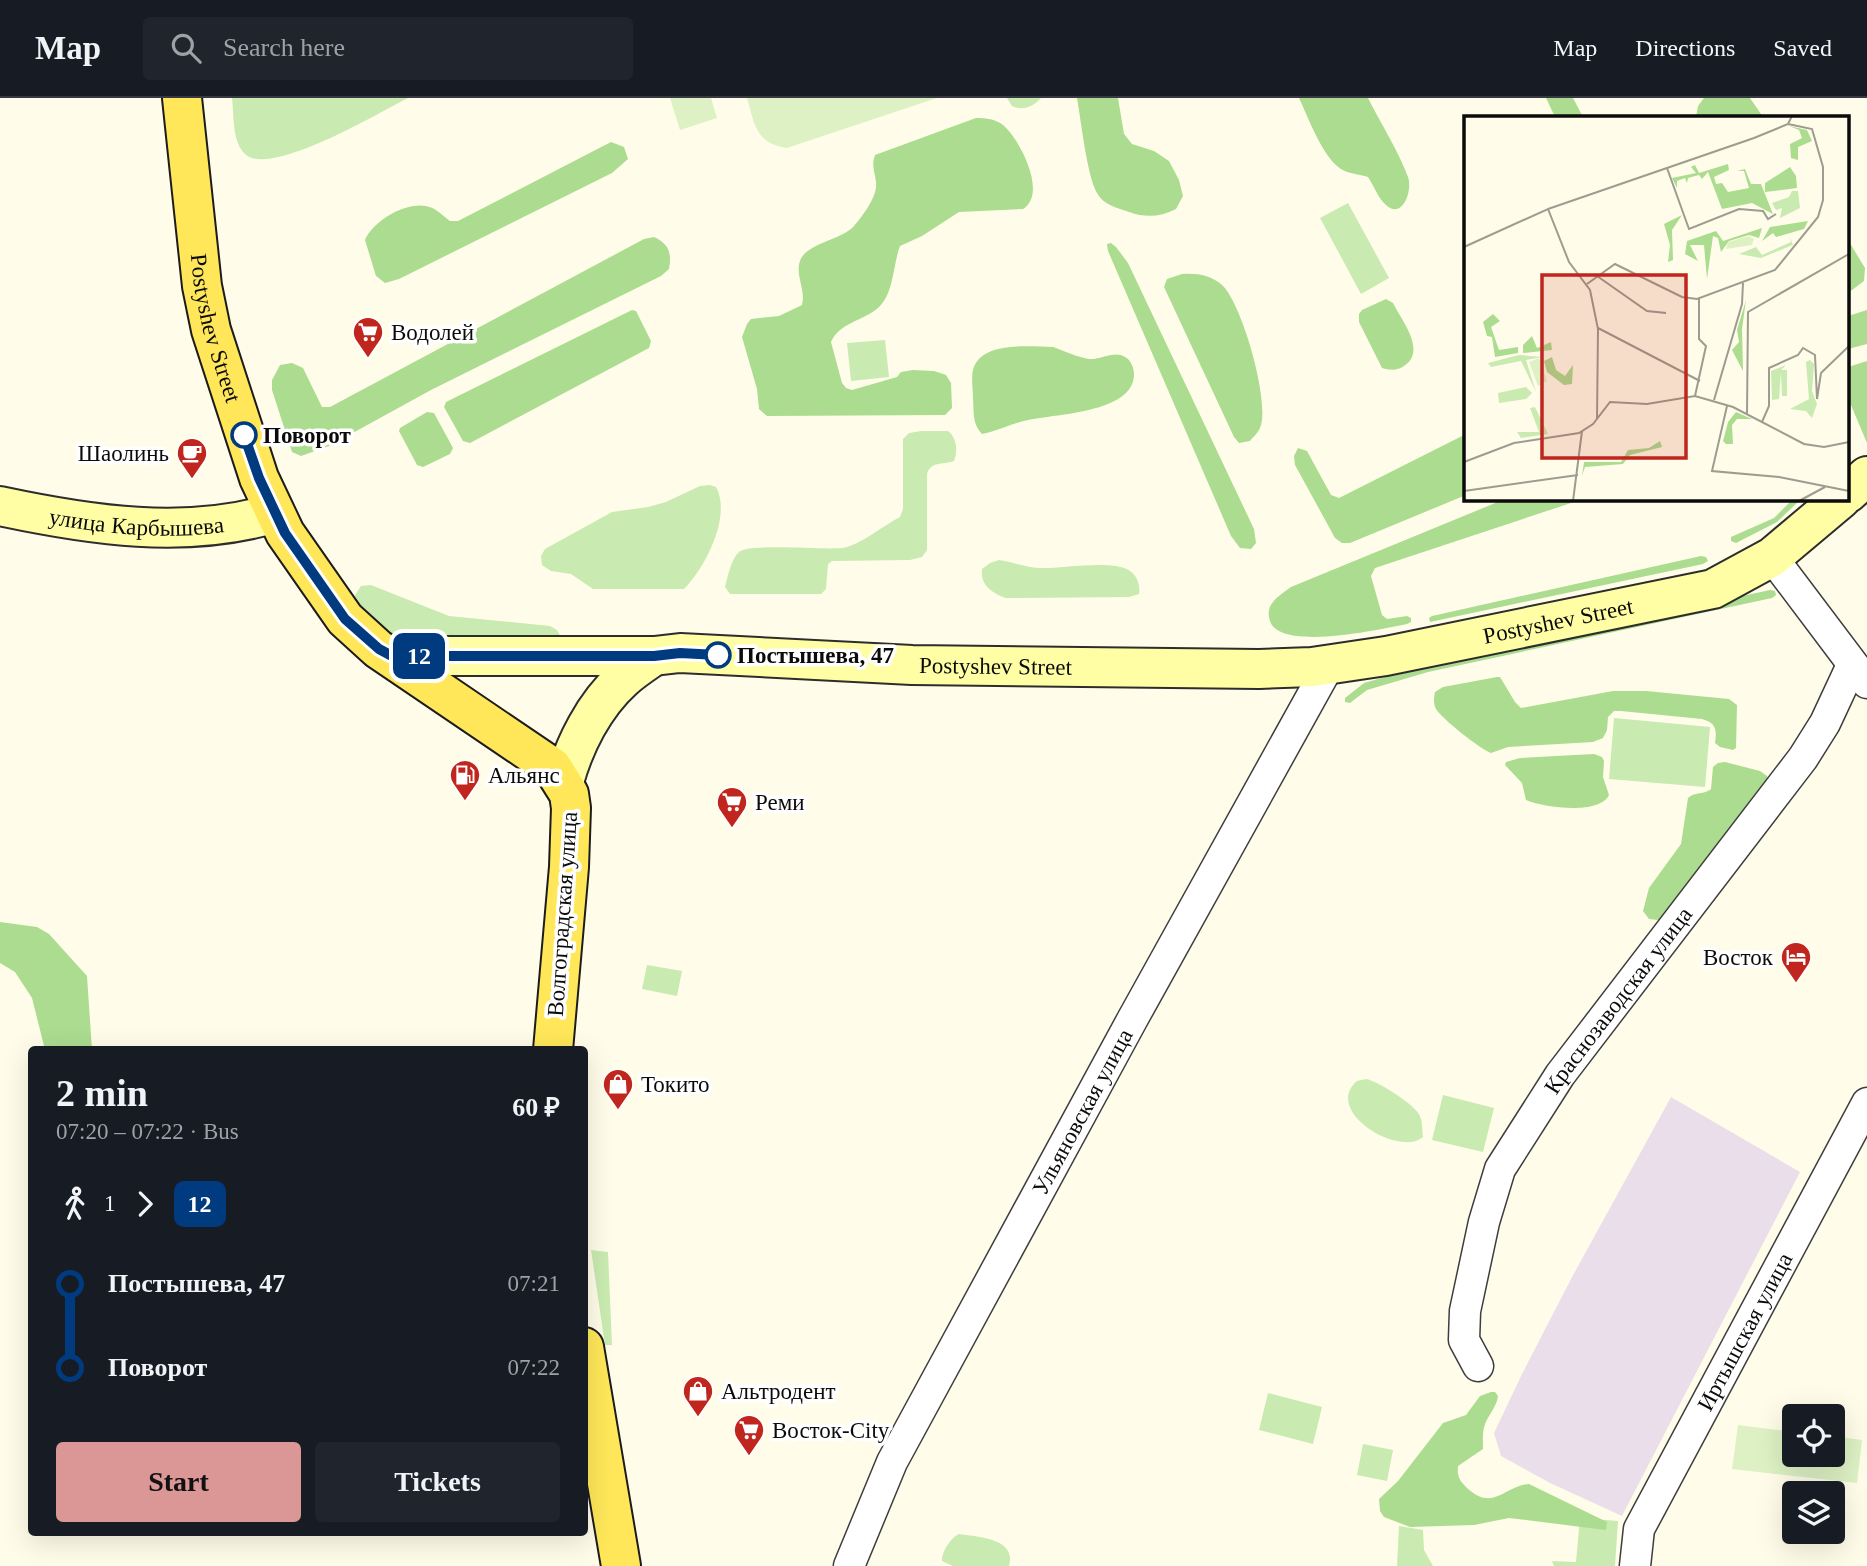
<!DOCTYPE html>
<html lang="en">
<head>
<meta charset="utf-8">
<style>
	:root { --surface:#171b24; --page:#20242c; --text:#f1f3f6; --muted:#9ea1a6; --line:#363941; --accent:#db9795 }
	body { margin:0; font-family:Georgia,serif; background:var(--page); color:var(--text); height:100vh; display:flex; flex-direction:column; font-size:26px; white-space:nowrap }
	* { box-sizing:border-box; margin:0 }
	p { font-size:23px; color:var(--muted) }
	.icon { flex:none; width:38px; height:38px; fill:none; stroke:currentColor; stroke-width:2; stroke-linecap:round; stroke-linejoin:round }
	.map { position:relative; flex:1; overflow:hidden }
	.sheet { position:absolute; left:28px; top:948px; width:560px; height:490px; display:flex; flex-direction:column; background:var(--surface); border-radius:7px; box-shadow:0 7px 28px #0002 }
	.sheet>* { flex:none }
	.badge { padding:0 14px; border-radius:10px; font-size:24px; line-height:46px }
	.buttons { position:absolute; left:1782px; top:1306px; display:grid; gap:14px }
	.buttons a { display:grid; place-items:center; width:63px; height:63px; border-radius:7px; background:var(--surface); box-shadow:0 7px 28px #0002; font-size:35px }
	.map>.badge { position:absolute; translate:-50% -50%; box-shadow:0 0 0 4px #fff }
	.legs { display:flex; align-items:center; gap:10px; height:77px; padding:0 28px; font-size:23px }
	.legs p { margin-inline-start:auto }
	.summary { display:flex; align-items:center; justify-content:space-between; height:119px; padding:0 28px }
	h1 { font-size:38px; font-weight:700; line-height:52px }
	.button { display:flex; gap:14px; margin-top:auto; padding:14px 28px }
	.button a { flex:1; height:80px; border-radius:7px; background:var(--accent); color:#111; font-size:28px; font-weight:700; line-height:80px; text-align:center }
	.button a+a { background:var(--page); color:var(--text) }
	ul { padding:0 28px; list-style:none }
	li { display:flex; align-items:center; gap:24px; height:84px; font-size:26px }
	li i { display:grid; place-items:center; width:10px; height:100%; margin:0 9px; background:currentColor }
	li i::after { content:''; width:18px; height:18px; margin:-9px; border:5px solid; border-radius:50%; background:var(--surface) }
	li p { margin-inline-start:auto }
	li:first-child i { background:linear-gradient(#0000 50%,currentColor 0) }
	li:last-child i { background:linear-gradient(currentColor 50%,#0000 0) }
	header { display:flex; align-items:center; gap:42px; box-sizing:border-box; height:98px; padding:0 35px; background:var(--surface); border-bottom:2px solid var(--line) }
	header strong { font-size:33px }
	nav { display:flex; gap:38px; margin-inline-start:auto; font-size:24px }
	.search { width:490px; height:63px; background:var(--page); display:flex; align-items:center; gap:18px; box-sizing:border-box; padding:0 24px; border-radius:7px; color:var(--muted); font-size:26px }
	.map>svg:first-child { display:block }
</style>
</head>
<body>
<header>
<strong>Map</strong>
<div class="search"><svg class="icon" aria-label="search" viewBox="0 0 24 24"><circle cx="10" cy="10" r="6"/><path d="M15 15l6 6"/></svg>Search here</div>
<nav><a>Map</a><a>Directions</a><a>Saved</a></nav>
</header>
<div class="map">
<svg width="1867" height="1468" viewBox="0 0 1867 1468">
	<rect width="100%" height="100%" fill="#fffde9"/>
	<path fill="#ebdeeb" d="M 1671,999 L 1800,1074 L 1622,1418 L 1550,1385 L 1501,1358 L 1494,1335 L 1522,1276 L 1572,1179 Z"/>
	<path fill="#c9eab1" d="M 232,0 L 408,0 C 380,14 270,80 245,56 C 232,44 234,17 232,0 Z
		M 1007,0 L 1041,0 C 1033,9 1023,13 1012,8 Z
		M 1348,105 L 1389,180 L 1361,196 L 1320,120 Z
		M 885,242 L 889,279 L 851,283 L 847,245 Z
		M 921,333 L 948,333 C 957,340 958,353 954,363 C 942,367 931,363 927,376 L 927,452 L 922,459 L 910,462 L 832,463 L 828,466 L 826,491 L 821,496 L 730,496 L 725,489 C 728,478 731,461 739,454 C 748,445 823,452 842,450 C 859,448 884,427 900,419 L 903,411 L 903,341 L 909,335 Z
		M 710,387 L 716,389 C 732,418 705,470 684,491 L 593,491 L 571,476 L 551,473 L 542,467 L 541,458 L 545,451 L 612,414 L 648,409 L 666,404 L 700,388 Z
		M 999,462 C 1013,464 1027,470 1042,470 C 1062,470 1106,463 1124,470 C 1135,473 1141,485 1139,496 L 1129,499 L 1006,500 C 992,495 980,487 982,471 L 990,465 Z
		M 371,487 L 449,518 L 550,528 L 557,532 L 561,539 L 395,539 L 357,509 L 355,497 L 361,488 Z
		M 1614,620 L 1710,629 L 1705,689 L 1609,681 Z
		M 647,867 L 682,873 L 677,898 L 642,891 Z
		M 1366,981 C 1378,983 1413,1006 1419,1016 C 1423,1024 1422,1031 1423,1039 C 1399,1060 1322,1013 1357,983 Z
		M 1443,997 L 1494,1010 L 1483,1054 L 1432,1042 Z
		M 591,1152 L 608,1154 L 612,1247 L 605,1247 Z
		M 1268,1295 L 1322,1309 L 1313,1346 L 1259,1332 Z
		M 1363,1346 L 1393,1352 L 1387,1383 L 1357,1377 Z
		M 1580,1420 L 1618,1423 L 1615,1468 L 1554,1468 L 1552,1463 L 1576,1464 Z
		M 1399,1428 L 1423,1432 L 1424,1452 L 1433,1468 L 1397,1468 Z
		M 959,1436 C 978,1439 1017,1440 1009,1468 L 953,1468 L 942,1463 C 942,1454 950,1440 959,1436 Z"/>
	<path fill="#abdc90" d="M 1077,0 L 1118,0 L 1124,36 L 1132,46 L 1154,53 L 1169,63 L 1179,82 L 1183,98 L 1176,111 C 1160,119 1146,120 1129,114 C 1118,110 1103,107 1097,95 C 1087,78 1081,22 1077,0 Z
		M 1299,0 L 1368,0 C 1381,26 1398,52 1408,79 C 1413,93 1402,122 1386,107 C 1378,100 1374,88 1368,79 C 1359,76 1349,76 1341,71 C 1323,60 1308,19 1299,0 Z
		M 1546,0 L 1573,0 L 1583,19 L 1555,19 Z
		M 1704,0 L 1750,0 L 1763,19 L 1696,19 L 1698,8 Z
		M 976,20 C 986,20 996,21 1003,27 C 1020,41 1048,96 1023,111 L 959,114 L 922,138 L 900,148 C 893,166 894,195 879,209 C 864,223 840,224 831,244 L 842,285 L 846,290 L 852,292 L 897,279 L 901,274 L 913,272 L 934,273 L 946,277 L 951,285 L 952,310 L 945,317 L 767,318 L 759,311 L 757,291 L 742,239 L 747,226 L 751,221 L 779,218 L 802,207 C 806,192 795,177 800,163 C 806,145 842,142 854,128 C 863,117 878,98 876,84 C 875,73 871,68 875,57 Z
		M 611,44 L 624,49 L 628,61 L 612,75 L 399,181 L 385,185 L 376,178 L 365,142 C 373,123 405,104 426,108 C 436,110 442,117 450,123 L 458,123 Z
		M 654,139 C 669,146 672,155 669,171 L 661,178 L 431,292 L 329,348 L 301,358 L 292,354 L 272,292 L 272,282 L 280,267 L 292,265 L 303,270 L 322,309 L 330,309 L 644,141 Z
		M 1848,142 L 1865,170 L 1864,183 L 1848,195 Z
		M 1111,145 L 1116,149 L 1128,165 L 1254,431 L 1256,445 L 1251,451 L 1240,450 L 1231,438 L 1108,153 L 1107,146 Z
		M 1182,176 C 1197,175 1211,177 1222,187 C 1242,205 1271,306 1260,330 C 1258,335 1253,339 1250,343 L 1239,345 L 1234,339 L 1164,189 L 1167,181 Z
		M 1386,201 L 1393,205 C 1402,223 1427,253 1404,268 C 1397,273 1390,272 1382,270 L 1359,224 L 1359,216 L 1362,212 Z
		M 632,212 L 636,213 L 651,243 L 649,250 L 470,345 L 463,343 L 444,309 L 446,304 Z
		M 1867,212 L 1867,246 L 1848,251 L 1848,218 Z
		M 1053,249 C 1064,253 1077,259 1089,261 C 1101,262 1114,252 1125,259 C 1131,262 1134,270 1134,277 C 1133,315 1055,316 1028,322 C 1012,325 998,333 982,336 C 972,326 974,313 973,300 C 973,291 971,280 973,272 C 981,242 1030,249 1053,249 Z
		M 1867,263 L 1867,345 L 1848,300 L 1848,269 Z
		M 427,314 L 434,315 L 453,350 L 450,356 L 423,369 L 417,367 L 399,333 L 400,330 Z
		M 1466,336 L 1466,397 L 1350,445 L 1342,445 L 1335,440 L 1295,367 L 1294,358 L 1298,350 L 1307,353 L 1331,397 L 1339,400 Z
		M 1505,401 L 1583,401 L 1375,470 L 1371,478 L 1382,517 L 1387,521 L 1407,518 L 1411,520 L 1411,524 L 1407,526 C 1382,531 1280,554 1270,523 C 1264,506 1279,498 1291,489 Z
		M 1793,401 L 1801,401 L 1777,424 L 1736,445 L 1731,443 L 1731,439 L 1774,420 Z
		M 1701,458 L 1706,459 L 1708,463 L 1703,466 L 1430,524 L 1429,520 L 1432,518 Z
		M 1770,492 L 1775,493 L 1776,497 L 1772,500 L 1428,574 L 1367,592 L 1350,605 L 1345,604 L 1345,600 L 1364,585 L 1427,567 Z
		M 1497,579 L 1500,579 L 1515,604 L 1521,610 L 1613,593 L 1646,593 L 1729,601 L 1737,607 L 1736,650 L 1733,652 L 1720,649 L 1715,645 C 1717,631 1716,625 1702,621 L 1621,613 L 1614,613 L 1608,619 L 1607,632 L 1603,640 L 1593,644 L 1508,649 L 1491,655 C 1480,651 1441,620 1436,611 C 1433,605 1434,600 1435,594 L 1443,589 Z
		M 1594,656 L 1602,659 L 1604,663 L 1603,679 L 1609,697 C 1600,717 1544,710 1526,702 L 1522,685 L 1505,667 L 1506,664 L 1520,660 Z
		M 1725,664 L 1760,673 L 1767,678 L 1769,687 L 1667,815 L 1658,822 L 1649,821 L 1643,813 L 1649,790 L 1681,746 L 1688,700 C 1696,693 1704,697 1711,691 L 1713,669 L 1718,665 Z
		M 0,824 L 37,829 L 49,836 L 87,878 L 92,952 L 45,952 L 32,900 L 15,874 L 0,865 Z
		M 1491,1294 L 1495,1294 L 1498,1298 C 1497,1308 1489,1316 1485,1326 C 1482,1335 1483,1342 1483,1351 L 1458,1368 C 1457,1378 1459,1382 1466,1389 C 1493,1415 1504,1388 1529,1386 L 1607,1424 L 1606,1432 L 1509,1420 L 1474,1427 L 1410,1429 L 1384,1419 L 1380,1413 L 1379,1401 L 1398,1383 L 1443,1325 L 1466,1317 L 1480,1298 Z"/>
	<path fill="#ddf1c4" d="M 670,0 L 711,0 L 717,20 L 680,32 Z
		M 747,0 L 937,0 L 787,50 C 755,45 755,27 747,0 Z
		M 1738,1327 L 1794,1334 L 1794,1356 L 1832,1356 L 1832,1338 L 1862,1342 L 1857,1385 L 1732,1371 Z"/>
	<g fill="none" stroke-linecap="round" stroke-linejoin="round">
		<g stroke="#3e3e3e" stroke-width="33">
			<g id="street">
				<path d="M 1772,459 L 1867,585"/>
				<path id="s1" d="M 1478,1268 L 1464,1242 L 1465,1213 L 1484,1124 L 1500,1071 L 1560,977 L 1803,660 L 1825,625 L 1852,567"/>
				<path id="s2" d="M 849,1468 L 892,1364 L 1132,922 L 1329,567"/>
				<path id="s3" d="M 1635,1468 L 1639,1431 L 1867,1005"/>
			</g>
		</g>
		<g stroke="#2d2d2d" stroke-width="42">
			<g id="secondary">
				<path d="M 1848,395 L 1867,378"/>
				<path id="s4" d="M 0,408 C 89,427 186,442 275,415"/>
				<path id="s5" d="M 392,558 L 654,558 L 680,555 L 912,567 L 1259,571 L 1312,569 L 1386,558 L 1713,491 L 1772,459 L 1841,401"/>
				<path d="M 564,684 C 574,647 594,607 623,581 C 633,572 644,565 654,558"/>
			</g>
		</g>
		<g stroke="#1c1c1c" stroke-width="42">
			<g id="primary">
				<path id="s6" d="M 182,0 L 202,188 L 211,232 L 259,380 L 285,435 L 345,521 L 378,551 L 552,669 L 569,696 L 571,710 L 569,769 L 553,952"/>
				<path d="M 584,1249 L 621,1468"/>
			</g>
		</g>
		<use href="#street" stroke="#fff" stroke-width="30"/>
		<use href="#secondary" stroke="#fffea4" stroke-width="38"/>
		<use href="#primary" stroke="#ffe759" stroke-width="38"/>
	</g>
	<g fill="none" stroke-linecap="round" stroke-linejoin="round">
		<g stroke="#fff" stroke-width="16">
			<path id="line-1" d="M 244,337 L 259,380 L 285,435 L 345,521 L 379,551 L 392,558 L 654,558 L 680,555 L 718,557"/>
		</g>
		<use href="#line-1" stroke="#003b80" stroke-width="10"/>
	</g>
	<defs>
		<g id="supermarket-pin" transform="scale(1.575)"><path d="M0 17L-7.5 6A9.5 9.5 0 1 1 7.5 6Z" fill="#c0261e" stroke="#fff"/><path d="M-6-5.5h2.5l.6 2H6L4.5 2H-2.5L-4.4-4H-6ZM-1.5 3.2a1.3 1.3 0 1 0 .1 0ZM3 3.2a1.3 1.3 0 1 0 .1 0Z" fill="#fff"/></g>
		<g id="cafe-pin" transform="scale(1.575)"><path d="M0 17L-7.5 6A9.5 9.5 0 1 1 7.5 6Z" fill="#c0261e" stroke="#fff"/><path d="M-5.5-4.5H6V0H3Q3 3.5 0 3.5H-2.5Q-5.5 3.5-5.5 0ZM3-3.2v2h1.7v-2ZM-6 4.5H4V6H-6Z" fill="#fff"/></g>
		<g id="fuel-pin" transform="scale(1.575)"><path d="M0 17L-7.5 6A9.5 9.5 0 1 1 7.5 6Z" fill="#c0261e" stroke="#fff"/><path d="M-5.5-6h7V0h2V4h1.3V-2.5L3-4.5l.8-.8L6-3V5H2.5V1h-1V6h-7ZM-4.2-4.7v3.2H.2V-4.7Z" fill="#fff"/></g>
		<g id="hotel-pin" transform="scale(1.575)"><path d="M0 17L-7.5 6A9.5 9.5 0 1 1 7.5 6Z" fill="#c0261e" stroke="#fff"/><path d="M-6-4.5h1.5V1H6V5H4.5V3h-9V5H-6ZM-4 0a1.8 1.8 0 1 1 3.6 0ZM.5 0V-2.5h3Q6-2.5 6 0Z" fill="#fff"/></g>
		<g id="shop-pin" transform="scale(1.575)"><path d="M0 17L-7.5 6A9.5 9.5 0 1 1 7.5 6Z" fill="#c0261e" stroke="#fff"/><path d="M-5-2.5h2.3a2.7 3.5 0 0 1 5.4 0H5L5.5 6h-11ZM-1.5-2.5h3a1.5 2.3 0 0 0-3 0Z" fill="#fff"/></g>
	</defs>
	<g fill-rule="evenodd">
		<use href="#supermarket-pin" x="368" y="234"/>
		<use href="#cafe-pin" x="192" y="355"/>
		<use href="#fuel-pin" x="465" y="677"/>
		<use href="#supermarket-pin" x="732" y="704"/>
		<use href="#hotel-pin" x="1796" y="859"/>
		<use href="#shop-pin" x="618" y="986"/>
		<use href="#shop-pin" x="698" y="1293"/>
		<use href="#supermarket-pin" x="749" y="1332"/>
	</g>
	<g fill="#fff" stroke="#003b80" stroke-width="3.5">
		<circle cx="244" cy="337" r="12"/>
		<circle cx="718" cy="557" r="12"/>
	</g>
	<g text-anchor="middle" stroke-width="7" stroke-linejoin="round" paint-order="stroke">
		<g font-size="23" fill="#0b0b0b" stroke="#fff">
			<text dy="8" stroke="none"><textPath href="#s6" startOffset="233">Postyshev Street</textPath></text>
			<text dy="8" stroke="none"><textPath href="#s4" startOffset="138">улица Карбышева</textPath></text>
			<text dy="8" stroke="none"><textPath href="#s5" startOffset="1171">Postyshev Street</textPath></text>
			<text dy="8" stroke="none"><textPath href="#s5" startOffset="604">Postyshev Street</textPath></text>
			<text transform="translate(562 816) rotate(-86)" y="8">Волгоградская улица</text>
			<text dy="8" stroke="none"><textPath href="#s1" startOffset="411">Краснозаводская улица</textPath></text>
			<text dy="8" stroke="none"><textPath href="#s2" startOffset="511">Ульяновская улица</textPath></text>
			<text dy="8" stroke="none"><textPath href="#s3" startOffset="261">Иртышская улица</textPath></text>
		</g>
		<g font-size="23" fill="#0b0b0b" stroke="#fff" text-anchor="start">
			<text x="391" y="242">Водолей</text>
			<text x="169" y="363" text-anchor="end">Шаолинь</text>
			<text x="488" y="685">Альянс</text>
			<text x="755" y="712">Реми</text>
			<text x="1773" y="867" text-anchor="end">Восток</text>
			<text x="641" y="994">Токито</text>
			<text x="721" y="1301">Альтродент</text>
			<text x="772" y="1340">Восток-City</text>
		</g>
		<g font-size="23" font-weight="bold" fill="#0b0b0b" stroke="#fff" text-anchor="start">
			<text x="263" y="345">Поворот</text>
			<text x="737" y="565">Постышева, 47</text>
		</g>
	</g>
	<g transform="translate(1464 18)">
		<rect width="385" height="385" fill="#fffde9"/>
		<path d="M 328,75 L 334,75 L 336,92 L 316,102 L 318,92 L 312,94 L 308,87 L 325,81 ZM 326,121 L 329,129 L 297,142 L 275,138 L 292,131 L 298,139 L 327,126 ZM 55,239 L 78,241 L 62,244 L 72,276 L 57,245 L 27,251 L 24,247 ZM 346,244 L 350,248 L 348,275 L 353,288 L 348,302 L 342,295 L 326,293 L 345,283 L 342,246 ZM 322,249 L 317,254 L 323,254 L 323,280 L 318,280 L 317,256 L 315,283 L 308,284 L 307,255 ZM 62,271 L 68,277 L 62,283 L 35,287 L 34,277 ZM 71,291 L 84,318 L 57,322 L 53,316 L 75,316 L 66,292 Z" fill="#c9eab1"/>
		<path d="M 325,10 L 343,14 L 348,25 L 334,31 L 334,44 L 327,42 L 326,28 L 338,22 L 335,14 ZM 264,48 L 265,54 L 250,61 L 252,68 L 258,67 L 264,76 L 285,72 L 280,55 L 273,55 L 281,53 L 287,68 L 297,68 L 309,98 L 288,87 L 258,93 L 244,56 L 238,63 L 235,59 L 224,62 L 223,67 L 221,62 L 213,65 L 213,72 L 208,62 L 232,57 L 227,51 L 231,49 L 235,57 ZM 326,51 L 332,60 L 333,72 L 301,76 L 301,67 ZM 218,99 L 208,114 L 209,144 L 204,146 L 206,129 L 200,108 ZM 344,105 L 340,113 L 312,121 L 309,117 L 298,125 L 306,111 ZM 298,112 L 295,122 L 285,119 L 265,125 L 257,136 L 254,122 L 249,120 L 243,163 L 240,129 L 226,129 L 234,145 L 221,138 L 223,125 L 252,115 L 259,125 ZM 282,184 L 278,213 L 279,255 L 268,234 L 275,226 L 273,214 ZM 29,198 L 36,205 L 27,211 L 35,234 L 54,231 L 54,237 L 31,241 L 28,221 L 23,220 L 19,206 ZM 68,220 L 73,232 L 87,226 L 88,234 L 59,237 L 59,229 ZM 88,241 L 92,254 L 101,260 L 109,249 L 108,268 L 100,269 L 83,256 L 80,245 ZM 272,296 L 288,303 L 273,303 L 268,309 L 269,328 L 262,328 L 259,325 L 264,306 ZM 196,325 L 198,331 L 166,339 L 159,348 L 121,351 L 118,360 L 120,346 L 157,346 L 164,334 L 185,332 Z" fill="#abdc90"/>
		<path d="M 285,120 L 290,123 L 288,129 L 262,133 L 264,126 ZM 75,242 L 83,265 L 74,270 L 65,246 Z" fill="#ddf1c4"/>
		<path fill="none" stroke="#9d9c90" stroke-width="2" d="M 203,52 L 225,113 L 275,93 L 299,95 L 304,103 L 312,98M 84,93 L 290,22 L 324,8 L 328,0M 0,131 L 84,93 L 105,146 L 126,174 L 134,213 L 133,303M 133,160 L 183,195 L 202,197M 123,168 L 151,148 L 218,181 L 233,183 L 311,154 L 354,101 L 359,84 L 359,51 L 348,13 L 324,8M 134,212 L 236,265M 231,280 L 242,230 L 235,223 L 235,182M 353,283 L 357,257 L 385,230M 250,284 L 278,188 L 279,167M 263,290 L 248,355 L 315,361 L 385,375M 283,298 L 284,196 L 385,138M 298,306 L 305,290 L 305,252 L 334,239 L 339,232 L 351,239 L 353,283M 0,346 L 50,327 L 115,317 L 129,308 L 146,286 L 183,288 L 231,280 L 269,291 L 340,328 L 360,331 L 385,326M 0,375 L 114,359M 109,385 L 118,315M 335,385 L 361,371"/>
		<path fill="#c0261e" fill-opacity="0.15" stroke="#c0261e" stroke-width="3.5" d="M 78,159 L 222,159 L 222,342 L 78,342 Z"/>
		<rect width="385" height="385" fill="none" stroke="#0b0b0b" stroke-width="3.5"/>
	</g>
</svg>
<div class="buttons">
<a><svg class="icon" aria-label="locate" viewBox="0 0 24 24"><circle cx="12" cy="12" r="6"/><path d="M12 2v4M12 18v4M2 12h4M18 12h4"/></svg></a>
<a><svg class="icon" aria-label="layers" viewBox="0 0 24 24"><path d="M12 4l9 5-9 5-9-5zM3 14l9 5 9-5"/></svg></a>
</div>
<b class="badge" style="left:419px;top:558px;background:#003b80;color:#fff">12</b>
<section class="sheet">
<div class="summary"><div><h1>2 min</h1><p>07:20 – 07:22 · Bus</p></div><b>60 ₽</b></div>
<div class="legs"><svg class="icon" aria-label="walk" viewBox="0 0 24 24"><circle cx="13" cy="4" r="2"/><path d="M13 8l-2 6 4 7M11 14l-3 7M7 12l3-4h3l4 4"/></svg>1<svg class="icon" aria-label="forward" viewBox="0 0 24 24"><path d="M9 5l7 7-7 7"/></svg><b class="badge" style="background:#003b80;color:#fff">12</b></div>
<ul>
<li><i style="color:#003b80"></i><b>Постышева, 47</b><p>07:21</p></li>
<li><i style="color:#003b80"></i><b>Поворот</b><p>07:22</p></li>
</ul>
<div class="button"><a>Start</a><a>Tickets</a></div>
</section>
</div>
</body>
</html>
